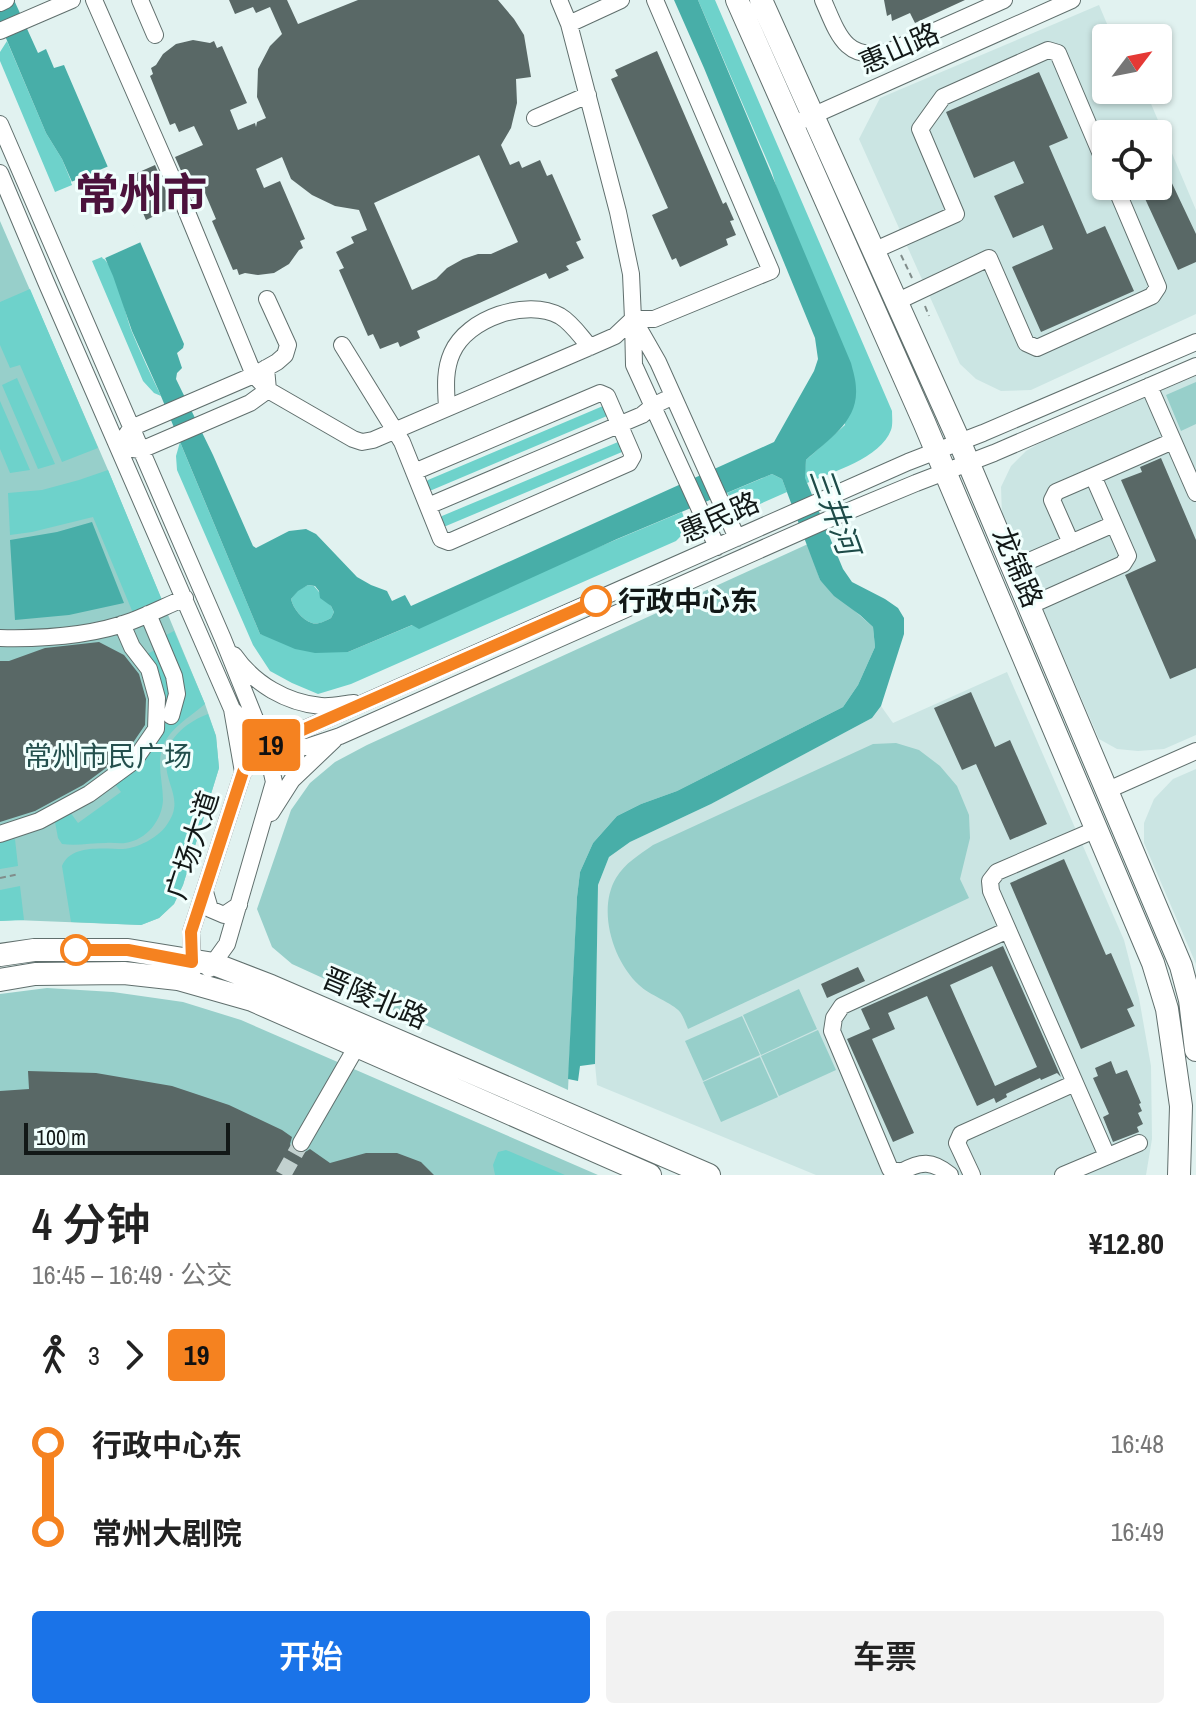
<!DOCTYPE html>
<html lang="zh">
<head>
<meta charset="utf-8">
<style>
	:root { --surface:#fff; --page:#f2f2f2; --text:#222; --muted:#767676; --accent:#1a73e8 }
	body { margin:0; font-family:"Archivo Narrow","Noto Sans SC",sans-serif; background:var(--page); color:var(--text); height:100vh; display:flex; flex-direction:column; font-size:30px; white-space:nowrap }
	* { box-sizing:border-box; margin:0 }
	p { font-size:26px; color:var(--muted) }
	.icon { flex:none; width:44px; height:44px; fill:none; stroke:currentColor; stroke-width:2; stroke-linecap:round; stroke-linejoin:round }
	.map { position:relative; height:1175px; overflow:hidden }
	.side { display:flex; flex-direction:column; background:var(--surface); flex:1 }
	.side>* { flex:none }
	.badge { padding:0 16px; border-radius:6px; font-size:28px; line-height:52px }
	.needle { width:52px; rotate:58deg }
	.controls { position:absolute; left:1092px; top:24px; display:grid; gap:16px }
	.controls a { display:grid; place-items:center; width:80px; height:80px; border-radius:8px; background:var(--surface); box-shadow:0 2px 6px #0004; font-size:40px }
	.scale { position:absolute; left:24px; bottom:20px; width:206px; box-sizing:border-box; padding-left:8px; border:4px solid #121817; border-top:0; font-size:22px; line-height:28px; white-space:nowrap; color:#121817; -webkit-text-stroke:6px #f1fffd; paint-order:stroke }
	.map>.badge { position:absolute; translate:-50% -50%; box-shadow:0 0 0 4px #fff }
	.legs { display:flex; align-items:center; gap:12px; height:88px; padding:0 32px; font-size:26px }
	.legs p { margin-inline-start:auto }
	.overview { display:flex; align-items:center; justify-content:space-between; height:136px; padding:0 32px }
	h1 { font-size:44px; font-weight:600; line-height:60px }
	.action { display:flex; gap:16px; margin-top:auto; padding:16px 32px }
	.action a { flex:1; height:92px; border-radius:8px; background:var(--accent); color:#fff; font-size:32px; font-weight:600; line-height:92px; text-align:center }
	.action a+a { background:var(--page); color:var(--text) }
	ul { padding:0 32px; list-style:none }
	li { display:flex; align-items:center; gap:28px; height:88px; font-size:30px }
	li i { display:grid; place-items:center; width:12px; height:100%; margin:0 10px; background:currentColor }
	li i::after { content:''; width:20px; height:20px; margin:-10px; border:6px solid; border-radius:50%; background:var(--surface) }
	li p { margin-inline-start:auto }
	li:first-child i { background:linear-gradient(#0000 50%,currentColor 0) }
	li:last-child i { background:linear-gradient(currentColor 50%,#0000 0) }
	.map>svg:first-child { display:block }
</style>
</head>
<body>
<div class="map">
<svg width="1196" height="1175" viewBox="0 0 1196 1175">
	<rect width="100%" height="100%" fill="#e1f2f0"/>
	<path fill="#cbe5e3" fill-rule="evenodd" d="M 1099,5 L 1113,38 L 1106,38 L 1106,90 L 1136,90 L 1141,103 L 1149,99 L 1196,210 L 1196,314 L 1031,390 L 1001,391 L 976,379 L 960,364 L 859,139 L 880,98 ZM 1106,134 L 1158,134 L 1158,186 L 1106,186 Z
		M 1196,376 L 1196,735 L 1164,749 L 1138,751 L 1117,749 L 1099,739 L 1002,515 L 1001,487 L 1011,466 L 1026,451 L 1047,439 Z
		M 1007,672 L 1124,940 L 1139,998 L 1151,1066 L 1152,1139 L 1146,1175 L 816,1175 L 597,1085 L 595,1064 L 598,885 L 609,857 L 630,842 L 711,804 L 872,718 L 881,706 L 893,723 Z
		M 1196,769 L 1196,964 L 1144,843 L 1144,823 L 1154,799 L 1173,779 Z"/>
	<path fill="#97cfca" d="M 0,221 L 108,470 L 205,704 L 216,736 L 219,768 L 183,885 L 174,904 L 159,918 L 141,925 L 15,920 L 0,921 Z
		M 1196,382 L 1196,424 L 1181,431 L 1166,395 Z
		M 808,544 L 820,580 L 873,627 L 875,647 L 858,685 L 843,707 L 677,791 L 641,804 L 617,816 L 593,843 L 580,872 L 577,897 L 568,1090 L 292,964 L 272,947 L 257,909 L 291,810 L 310,783 L 335,762 L 367,745 Z
		M 896,743 L 919,750 L 940,766 L 957,786 L 969,815 L 970,838 L 960,879 L 969,898 L 688,1029 C 686,1024 683,1016 680,1012 C 673,1003 649,995 639,985 C 613,961 597,910 616,878 C 625,863 639,855 653,845 L 873,744 Z
		M 47,988 L 113,992 L 183,1002 L 241,1020 L 598,1175 L 0,1175 L 0,994 Z
		M 799,989 L 817,1029 L 761,1055 L 743,1015 Z
		M 742,1016 L 760,1055 L 703,1081 L 685,1041 Z
		M 818,1030 L 836,1070 L 779,1096 L 761,1056 Z
		M 760,1057 L 778,1097 L 721,1122 L 703,1082 Z"/>
	<path fill="#6ed2cb" d="M 698,0 L 715,0 L 892,411 C 892,416 893,425 891,430 C 881,458 832,472 807,483 L 804,478 L 806,460 L 845,425 L 772,172 Z
		M 7,41 L 46,133 L 62,159 L 71,181 L 72,185 L 55,192 L 0,61 L 0,52 Z
		M 102,257 C 118,270 124,312 132,332 C 141,354 151,375 161,396 L 154,393 L 143,381 L 92,261 Z
		M 30,289 L 98,448 L 62,462 L 20,365 L 10,368 L 0,345 L 0,302 Z
		M 17,378 L 55,464 L 38,469 L 2,385 Z
		M 0,401 L 30,470 L 10,473 L 0,449 Z
		M 603,406 L 607,416 L 432,490 L 428,490 L 425,483 L 428,480 Z
		M 180,442 L 260,634 L 348,652 L 682,512 C 687,525 687,531 676,541 L 351,684 L 318,694 L 292,683 L 270,671 L 253,645 L 177,470 L 176,456 Z
		M 618,442 L 621,442 L 624,449 L 622,452 L 446,526 L 443,526 L 440,519 L 442,516 Z
		M 108,470 L 162,600 L 133,613 L 93,517 L 32,532 L 10,535 L 8,493 L 42,490 L 79,480 Z
		M 772,474 L 782,479 L 787,492 L 744,511 L 738,510 L 727,493 Z
		M 308,585 L 314,586 L 331,606 L 334,612 L 331,618 C 325,621 319,625 312,623 C 302,620 293,608 291,599 L 298,590 Z
		M 174,631 L 205,704 C 189,718 169,728 162,749 C 157,766 163,783 163,800 C 162,820 147,840 125,843 C 119,844 112,842 106,843 C 91,843 77,846 62,844 L 58,838 L 55,822 L 70,812 L 78,823 L 121,792 L 114,783 C 121,777 128,773 134,767 C 163,738 170,691 144,658 L 145,655 L 153,651 L 156,652 C 170,680 175,686 164,716 L 172,721 L 182,696 L 180,682 L 162,637 Z
		M 208,714 L 216,736 L 219,768 L 183,885 L 174,904 L 159,918 L 141,925 L 71,922 L 62,866 C 71,844 104,849 123,849 C 138,848 157,838 166,826 C 185,801 166,787 166,762 C 165,738 189,721 208,714 Z
		M 15,839 L 18,866 L 0,869 L 0,842 Z
		M 20,886 L 24,920 L 0,921 L 0,890 Z
		M 506,1150 L 565,1175 L 495,1175 L 493,1165 L 498,1152 Z"/>
	<path fill="#48aea8" fill-rule="evenodd" d="M 0,0 L 14,0 L 38,53 L 46,49 L 54,68 L 64,65 L 184,344 L 183,348 L 177,353 L 182,368 L 177,373 L 176,379 L 213,455 L 253,546 L 256,548 L 289,531 L 306,529 L 316,534 L 357,577 L 371,585 L 387,591 L 392,601 L 405,595 L 411,606 L 774,442 L 814,371 L 818,359 L 815,338 L 704,68 L 674,0 L 698,0 L 851,363 C 853,371 856,380 856,389 C 858,422 828,440 806,460 L 805,478 L 843,569 L 852,582 L 885,599 L 898,608 L 904,618 L 904,634 L 881,706 L 872,718 L 711,804 L 630,842 L 609,857 L 598,885 L 595,1064 L 580,1066 L 578,1081 L 568,1079 L 577,897 L 580,872 L 593,843 L 617,816 L 641,804 L 677,791 L 843,707 L 858,685 L 875,647 L 873,627 L 860,615 L 834,596 L 820,580 L 782,479 L 772,474 L 617,539 L 419,629 L 412,625 L 348,652 L 315,653 L 295,649 L 260,634 L 158,389 L 132,331 L 113,276 L 62,159 L 46,133 L 0,24 ZM 308,585 L 315,586 L 319,591 L 320,598 L 331,606 L 334,612 L 331,618 C 325,621 318,625 312,623 C 302,620 293,608 291,599 L 298,591 Z
		M 92,522 L 124,603 L 69,615 L 15,620 L 10,540 L 57,532 Z"/>
	<path fill="#e1f2f0" d="M 109,166 L 141,242 L 103,259 L 71,182 Z"/>
	<path fill="#596866" fill-rule="evenodd" d="M 229,0 L 287,0 L 298,24 L 358,0 L 498,0 L 514,19 L 524,35 L 531,77 L 516,79 L 517,103 L 511,128 L 501,145 L 510,165 L 519,161 L 522,168 L 540,160 L 547,176 L 552,174 L 581,240 L 576,242 L 584,258 L 566,266 L 569,270 L 549,279 L 546,273 L 417,331 L 420,338 L 400,347 L 398,342 L 380,349 L 373,334 L 368,336 L 339,270 L 344,268 L 336,252 L 354,243 L 351,237 L 367,230 L 359,210 L 335,206 L 312,195 L 291,179 L 282,157 L 256,169 L 264,188 L 280,181 L 305,239 L 300,241 L 303,248 L 299,250 L 289,264 L 274,273 L 258,275 L 245,273 L 239,275 L 237,269 L 233,270 L 212,221 L 216,219 L 205,193 L 193,198 L 175,157 L 203,145 L 194,126 L 179,132 L 175,123 L 170,125 L 150,76 L 153,74 L 151,68 L 156,65 L 163,54 L 176,44 L 193,40 L 210,43 L 214,41 L 217,48 L 222,46 L 247,103 L 230,110 L 238,130 L 255,123 L 256,127 L 257,122 L 266,118 L 257,97 L 258,69 L 270,46 L 282,34 L 270,7 L 256,13 L 253,7 L 235,14 ZM 479,155 L 518,242 L 491,254 L 478,254 L 463,259 L 447,268 L 436,279 L 412,290 L 374,203 Z
		M 884,0 L 965,0 L 915,23 L 910,13 L 892,21 L 891,14 L 887,16 Z
		M 657,51 L 723,204 L 726,202 L 734,220 L 730,221 L 736,235 L 726,239 L 728,245 L 680,267 L 676,258 L 672,260 L 652,215 L 668,208 L 611,79 L 618,76 L 615,70 Z
		M 1039,72 L 1068,138 L 1049,146 L 1087,234 L 1105,226 L 1134,291 L 1041,332 L 1012,267 L 1053,249 L 1043,225 L 1013,238 L 994,196 L 1024,183 L 1014,161 L 974,178 L 946,112 Z
		M 155,165 L 173,207 L 146,220 L 128,177 Z
		M 1169,177 L 1196,234 L 1196,262 L 1178,270 L 1141,190 L 1149,186 L 1158,186 L 1158,182 Z
		M 1161,458 L 1196,540 L 1196,668 L 1170,679 L 1125,575 L 1156,561 L 1121,480 L 1142,472 L 1140,467 Z
		M 99,642 L 124,655 L 139,674 L 146,699 L 145,725 L 126,753 L 83,785 L 35,811 L 0,822 L 0,661 L 9,661 L 45,648 Z
		M 971,692 L 995,747 L 1010,740 L 1047,824 L 1010,840 L 976,764 L 962,770 L 934,708 Z
		M 1064,859 L 1106,955 L 1111,953 L 1134,1006 L 1127,1009 L 1135,1026 L 1081,1049 L 1010,883 Z
		M 1003,946 L 1061,1077 L 1057,1073 L 1041,1080 L 1040,1078 L 1006,1094 L 1007,1097 L 996,1103 L 994,1098 L 977,1106 L 927,996 L 888,1013 L 895,1029 L 872,1039 L 914,1133 L 893,1142 L 847,1039 L 870,1029 L 861,1009 ZM 992,966 L 1037,1067 L 995,1086 L 950,985 Z
		M 858,967 L 865,981 L 827,998 L 821,984 Z
		M 1111,1061 L 1116,1074 L 1127,1070 L 1141,1103 L 1139,1104 L 1142,1111 L 1138,1113 L 1143,1124 L 1137,1127 L 1139,1132 L 1113,1142 L 1103,1117 L 1109,1114 L 1093,1078 L 1098,1076 L 1095,1068 Z
		M 28,1071 L 96,1073 L 172,1086 L 229,1105 L 282,1130 L 292,1137 L 290,1144 L 292,1149 L 296,1153 L 302,1154 L 310,1149 L 330,1163 L 366,1153 L 397,1153 L 421,1162 L 434,1175 L 0,1175 L 0,1091 L 29,1089 Z"/>
	<g fill="none" stroke-linecap="round" stroke-linejoin="round">
		<path stroke="#c2d1cf" stroke-width="16" stroke-dasharray="16 8" stroke-linecap="butt" d="M 283,1175 L 301,1143"/>
		<g stroke="#606f6d" stroke-width="18">
			<path id="minor" d="M 94,0 L 184,205 L 254,375 L 268,390 L 353,439 L 362,442 L 373,440 L 590,347 L 615,336 L 633,319 L 631,274 L 618,212 L 569,24 L 559,0
				M 140,0 L 155,35
				M 823,0 C 838,34 845,62 888,52 L 1004,0
				M 0,3 L 6,0
				M 569,24 L 621,0
				M 0,31 L 72,0
				M 535,118 L 588,95
				M 803,120 L 1072,0
				M 0,124 L 223,639 L 266,746 L 274,782 L 227,944 L 209,969
				M 0,173 L 46,282 L 232,709 L 243,772 L 191,932 L 193,970
				M 873,251 L 956,214 L 920,129 L 943,97 L 1048,50 L 1058,53 L 1106,166
				M 896,302 L 989,258 L 1026,343 L 1037,348 L 1152,296 L 1158,287 L 1115,186
				M 633,319 L 654,319 L 771,271 L 655,0
				M 633,319 L 634,365 L 717,547
				M 634,320 L 658,362 L 737,538
				M 342,345 L 402,442 L 441,539 L 449,542 L 629,463 L 633,456 L 607,396 L 600,393 L 414,472
				M 1149,386 L 1196,493
				M 447,408 C 446,389 444,371 452,353 C 467,318 527,298 560,316 C 572,323 581,337 590,347
				M 125,437 L 131,428 L 254,375 L 277,362 L 285,355 L 288,345 L 267,299
				M 133,449 L 141,450 L 250,403 L 268,390 L 266,368
				M 428,506 L 642,415 L 653,406 L 673,396
				M 1071,543 L 1052,500 L 1056,492 L 1093,476
				M 1013,568 L 1114,524
				M 1029,606 L 1123,564 L 1128,556 L 1093,476 L 1173,441
				M 148,614 L 174,676 L 177,694 L 171,716
				M 0,638 C 43,639 91,636 132,621 C 150,614 168,605 185,598
				M 234,655 C 254,684 287,703 321,706 C 332,707 343,704 354,703
				M 232,709 L 266,746 L 307,747 L 340,736 L 827,520 L 916,483 L 994,453 L 1196,366
				M 243,772 L 266,746 L 908,462 L 983,433 L 1196,342
				M 1108,790 L 1196,751
				M 271,813 L 292,780 L 334,740
				M 1097,829 L 997,872 L 990,881 L 991,891 L 1107,1156
				M 0,834 L 39,821 L 89,794 L 134,761 L 156,729 L 157,698 L 149,669 L 132,647 L 122,624
				M 205,892 L 210,909 L 224,915 L 239,905
				M 301,1143 L 357,1046
				M 950,1175 C 932,1160 921,1161 901,1172 L 890,1169 L 832,1031 L 834,1018 L 842,1006 L 1008,930
				M 972,1175 L 957,1143 L 961,1134 L 1075,1083
				M 1063,1175 L 1139,1143"/>
		</g>
		<g stroke="#606f6d" stroke-width="24">
			<path id="major" d="M 737,0 L 924,422 L 1153,963 L 1167,1009 L 1181,1106 L 1179,1175
				M 761,0 L 960,443 L 1181,966 L 1190,1000 L 1196,1050
				M 0,955 L 34,950 L 128,950 L 214,964 L 271,986 L 709,1175
				M 0,980 L 35,974 L 124,973 L 178,979 L 252,1000 L 650,1175"/>
		</g>
		<path stroke="#818d8b" stroke-width="2" stroke-dasharray="6 4" stroke-linecap="butt" d="M 901,255 L 912,278
			M 925,306 L 929,316
			M 0,878 L 19,874"/>
		<use href="#minor" stroke="#fff" stroke-width="16"/>
		<use href="#major" stroke="#fff" stroke-width="22"/>
	</g>
	<g fill="none" stroke-linecap="round" stroke-linejoin="round">
		<g stroke="#fff" stroke-width="18">
			<path id="line-1" d="M 76,950 L 128,950 L 192,962 L 191,932 L 243,772 L 266,746 L 596,601"/>
		</g>
		<use href="#line-1" stroke="#f58220" stroke-width="12"/>
	</g>
	<g fill="#fff" stroke="#f58220" stroke-width="4">
		<circle cx="596" cy="601" r="14"/>
		<circle cx="76" cy="950" r="14"/>
	</g>
	<g text-anchor="middle" stroke-width="6" stroke-linejoin="round" paint-order="stroke">
		<g font-size="28" fill="#121817" stroke="#f1fffd">
			<text transform="translate(899 48) rotate(-24)" y="10">惠山路</text>
			<text transform="translate(719 517) rotate(-24)" y="10">惠民路</text>
			<text transform="translate(1018 567) rotate(67)" y="10">龙锦路</text>
			<text transform="translate(192 845) rotate(-72)" y="10">广场大道</text>
			<text transform="translate(375 998) rotate(23)" y="10">晋陵北路</text>
		</g>
		<g font-size="28" font-weight="bold" fill="#121817" stroke="#f1fffd" text-anchor="start">
			<text x="618" y="611">行政中心东</text>
		</g>
		<g font-size="28" fill="#23504d" stroke="#f1fffd">
			<text x="108" y="766">常州市民广场</text>
		</g>
		<g font-size="30" font-style="italic" fill="#1d4b48" stroke="#f1fffd">
			<text transform="translate(834 511) rotate(70)" y="10">三井河</text>
		</g>
		<g font-size="44" font-weight="bold" fill="#4b123c" stroke="#f1fffd">
			<text x="141" y="210">常州市</text>
		</g>
	</g>
</svg>
<div class="controls">
<a><svg class="needle" viewBox="-14 -14 28 28"><path d="M0-13l5 13h-10z" fill="#e53935"/><path d="M0 13l5-13h-10z" fill="#767676"/></svg></a>
<a><svg class="icon" aria-label="locate" viewBox="0 0 24 24"><circle cx="12" cy="12" r="6"/><path d="M12 2v4M12 18v4M2 12h4M18 12h4"/></svg></a>
</div>
<div class="scale">100 m</div>
<b class="badge" style="left:271px;top:745px;background:#f58220;color:#111">19</b>
</div>
<section class="side">
<div class="overview"><div><h1>4 分钟</h1><p>16:45 – 16:49 · 公交</p></div><b>¥12.80</b></div>
<div class="legs"><svg class="icon" aria-label="walk" viewBox="0 0 24 24"><circle cx="13" cy="4" r="2"/><path d="M13 8l-2 6 4 7M11 14l-3 7M7 12l3-4h3l4 4"/></svg>3<svg class="icon" aria-label="forward" viewBox="0 0 24 24"><path d="M9 5l7 7-7 7"/></svg><b class="badge" style="background:#f58220;color:#111">19</b></div>
<ul>
<li><i style="color:#f58220"></i><b>行政中心东</b><p>16:48</p></li>
<li><i style="color:#f58220"></i><b>常州大剧院</b><p>16:49</p></li>
</ul>
<div class="action"><a>开始</a><a>车票</a></div>
</section>
</body>
</html>
